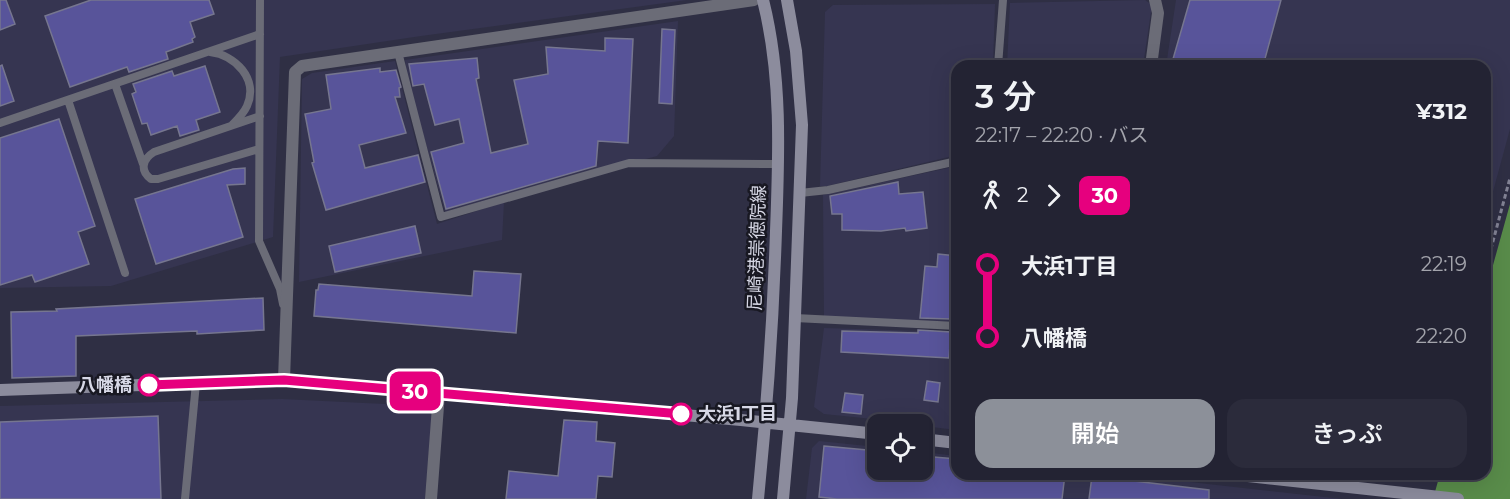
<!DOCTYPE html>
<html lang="ja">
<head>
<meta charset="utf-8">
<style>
	:root { --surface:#232333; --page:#2b2b3b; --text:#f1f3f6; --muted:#a3a4ac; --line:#40404e; --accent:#8c9099 }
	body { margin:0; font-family:Montserrat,"Noto Sans JP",sans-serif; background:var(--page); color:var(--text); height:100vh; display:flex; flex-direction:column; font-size:22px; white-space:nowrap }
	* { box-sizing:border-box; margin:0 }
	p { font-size:20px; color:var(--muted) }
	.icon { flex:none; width:33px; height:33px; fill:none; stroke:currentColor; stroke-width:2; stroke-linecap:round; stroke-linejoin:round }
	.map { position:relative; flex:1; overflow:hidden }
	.sheet { position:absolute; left:951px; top:60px; width:540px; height:420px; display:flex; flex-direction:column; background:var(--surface); border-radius:18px; box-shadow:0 6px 24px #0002,0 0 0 2px var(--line) }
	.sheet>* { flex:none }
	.badge { padding:0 12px; border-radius:9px; font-size:21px; line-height:39px }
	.tools { position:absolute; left:867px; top:414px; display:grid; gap:12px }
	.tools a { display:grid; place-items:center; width:66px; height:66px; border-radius:12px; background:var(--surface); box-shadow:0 6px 24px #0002,0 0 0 2px var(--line); font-size:30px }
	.map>.badge { position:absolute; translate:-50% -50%; box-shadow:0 0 0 3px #fff }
	.legs { display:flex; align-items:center; gap:9px; height:66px; padding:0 24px; font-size:20px }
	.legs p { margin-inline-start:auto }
	.headline { display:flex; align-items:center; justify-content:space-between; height:102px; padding:0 24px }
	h1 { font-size:33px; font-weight:600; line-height:45px }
	.button { display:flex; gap:12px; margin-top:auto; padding:12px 24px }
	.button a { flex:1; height:69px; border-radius:18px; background:var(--accent); color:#fff; font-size:24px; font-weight:600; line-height:69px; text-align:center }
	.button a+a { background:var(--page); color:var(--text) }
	ul { padding:0 24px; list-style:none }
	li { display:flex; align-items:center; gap:21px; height:72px; font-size:22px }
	li i { display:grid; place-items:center; width:9px; height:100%; margin:0 8px; background:currentColor }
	li i::after { content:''; width:15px; height:15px; margin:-8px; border:4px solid; border-radius:50%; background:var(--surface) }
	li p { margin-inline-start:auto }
	li:first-child i { background:linear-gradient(#0000 50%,currentColor 0) }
	li:last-child i { background:linear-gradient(currentColor 50%,#0000 0) }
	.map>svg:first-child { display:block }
</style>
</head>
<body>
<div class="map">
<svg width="1510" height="499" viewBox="0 0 1510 499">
	<rect width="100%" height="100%" fill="#2f2f44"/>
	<path fill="#363551" d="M 0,0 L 687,0 L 421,36 L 280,57 L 273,237 L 111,286 L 0,288 Z
		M 1145,0 L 1152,5 L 1143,66 L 1007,66 L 1010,3 Z
		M 1176,0 L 1510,0 L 1510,129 L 1485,221 L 1485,66 L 1166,66 Z
		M 995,4 L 993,66 L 957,66 L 957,155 L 827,186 L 820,186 L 825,12 L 833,5 Z
		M 678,21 L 674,136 L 657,156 L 445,212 L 407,77 L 405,60 Z
		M 395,61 L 437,224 L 504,202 L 502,240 L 299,282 L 302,79 L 312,73 Z
		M 957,166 L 957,322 L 824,317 L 823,195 Z
		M 824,328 L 957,332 L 957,430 L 923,426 L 922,424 L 824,414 L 814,407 Z
		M 282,399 L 426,406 L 432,414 L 425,499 L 0,499 L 0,406 Z
		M 819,441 L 877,447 L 878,470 L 922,470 L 923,452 L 957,456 L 957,474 L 1119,474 L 1342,499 L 806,499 L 812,448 Z"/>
	<path fill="#598c4a" d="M 1510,204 L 1510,499 L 1433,499 L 1440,474 L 1485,474 L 1485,294 Z"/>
	<path fill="#58549a" stroke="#76768f" stroke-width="1.5" d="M 0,0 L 6,0 L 15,24 L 0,30 Z
		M 91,0 L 209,0 L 214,14 L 190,22 L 195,37 L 192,39 L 193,42 L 166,52 L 168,59 L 129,72 L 127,67 L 70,87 L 45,16 Z
		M 1190,0 L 1281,0 L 1263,66 L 1171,66 Z
		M 662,29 L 675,30 L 672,104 L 659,103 Z
		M 605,38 L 633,39 L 628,143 L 598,141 L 596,166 L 446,209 L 431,152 L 464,143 L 459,119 L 435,125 L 424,84 L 413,86 L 409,64 L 477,58 L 479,78 L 476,79 L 491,153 L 528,144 L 514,80 L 548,74 L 546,47 L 605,51 Z
		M 2,65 L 14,101 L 0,106 L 0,66 Z
		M 205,66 L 220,112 L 196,120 L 199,130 L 180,136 L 177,126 L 151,135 L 147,123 L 142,124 L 132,94 L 136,92 L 133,84 L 172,71 L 174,76 Z
		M 380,68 L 380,72 L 396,70 L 401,87 L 399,88 L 400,97 L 395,97 L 406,133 L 359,145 L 365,168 L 418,155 L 425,182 L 326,210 L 312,163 L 314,162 L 305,114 L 331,109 L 326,75 Z
		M 59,119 L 95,226 L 78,232 L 89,264 L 35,282 L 32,275 L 0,285 L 0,138 Z
		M 245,168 L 245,184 L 227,185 L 243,237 L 156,264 L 135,199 L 233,169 Z
		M 898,182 L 899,194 L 923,192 L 927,228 L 906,231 L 905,228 L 881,231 L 842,230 L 842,214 L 832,214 L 830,196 Z
		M 415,226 L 421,253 L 335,272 L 329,246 Z
		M 938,254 L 957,256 L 957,310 L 952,310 L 951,319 L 920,318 L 925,266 L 937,267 Z
		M 474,271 L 521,274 L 516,333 L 314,316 L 316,290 L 318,290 L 319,284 L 472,296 Z
		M 263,298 L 264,330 L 197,334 L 197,331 L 76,336 L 76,376 L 12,378 L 11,312 L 57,311 L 56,309 Z
		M 918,330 L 951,332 L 949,358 L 841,352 L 842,331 L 918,333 Z
		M 927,381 L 940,383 L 938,402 L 924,400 Z
		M 845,393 L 863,395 L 861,414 L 842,412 Z
		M 158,416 L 161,499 L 0,499 L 0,422 Z
		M 564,420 L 597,422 L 596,441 L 615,443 L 612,477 L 598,476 L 596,499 L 506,499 L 509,471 L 558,476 Z
		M 824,446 L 878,451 L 878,470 L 922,470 L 922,456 L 957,459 L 957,474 L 1065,474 L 1062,499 L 837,499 L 819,497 Z
		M 1092,476 L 1209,490 L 1209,499 L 1089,499 Z"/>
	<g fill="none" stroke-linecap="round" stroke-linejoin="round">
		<path stroke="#838395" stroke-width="3" stroke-dasharray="4.5 3" stroke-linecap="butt" d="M 1485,271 L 1510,178"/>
		<path stroke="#6b6c77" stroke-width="8" d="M 260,0 L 259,241 L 280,289 L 283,304
			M 210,52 C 235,55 259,79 247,106 C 244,113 238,119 232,125
			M 398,52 L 441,217 L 629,163 L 779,164
			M 998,66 L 1003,0
			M 115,84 L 143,164
			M 68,100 L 125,273
			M 0,123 L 260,34
			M 259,149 L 158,179 L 151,179 C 139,170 143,159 154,152 L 260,116
			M 800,193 L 828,190 L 957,161
			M 795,318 L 957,326
			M 185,499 L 196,383"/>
		<path stroke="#6b6c77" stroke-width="12" d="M 1151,66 L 1158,13 L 1155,0
			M 284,380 L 295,72 L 302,66 L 754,0
			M 431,499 L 439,393"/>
		<path stroke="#8c8c9d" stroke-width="12" d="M 0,390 L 284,380 L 741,420 L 878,434
			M 922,439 L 957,443
			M 1230,474 L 1458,499
			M 758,499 C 767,410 773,321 776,231 C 779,154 782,75 763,0
			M 783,499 L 792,398 L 802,125 L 796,51 L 787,0"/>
	</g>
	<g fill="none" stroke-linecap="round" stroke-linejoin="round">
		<g stroke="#fff" stroke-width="14">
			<path id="line-1" d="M 149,385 L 284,380 L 681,414"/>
		</g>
		<use href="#line-1" stroke="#e6007e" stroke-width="9"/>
	</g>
	<g fill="#fff" stroke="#e6007e" stroke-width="3">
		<circle cx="149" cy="385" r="10"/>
		<circle cx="681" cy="414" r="10"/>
	</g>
	<g text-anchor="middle" stroke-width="5" stroke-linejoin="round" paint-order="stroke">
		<g font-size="18" fill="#d7d8e6" stroke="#181822">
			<text transform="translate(757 248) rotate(-88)" y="6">尼崎港崇徳院線</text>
		</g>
		<g font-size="18" font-weight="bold" fill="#d7d8e6" stroke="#181822" text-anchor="end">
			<text x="132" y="391">八幡橋</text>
			<text x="698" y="420" text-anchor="start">大浜1丁目</text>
		</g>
	</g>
</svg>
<div class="tools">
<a><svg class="icon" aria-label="locate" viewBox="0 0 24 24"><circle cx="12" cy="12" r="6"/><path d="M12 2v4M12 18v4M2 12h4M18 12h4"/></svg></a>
</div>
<b class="badge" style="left:415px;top:391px;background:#e6007e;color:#fff">30</b>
<section class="sheet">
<div class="headline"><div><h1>3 分</h1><p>22:17 – 22:20 · バス</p></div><b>¥312</b></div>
<div class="legs"><svg class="icon" aria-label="walk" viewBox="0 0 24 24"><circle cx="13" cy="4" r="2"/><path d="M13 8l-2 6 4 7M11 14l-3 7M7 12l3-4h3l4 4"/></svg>2<svg class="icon" aria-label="forward" viewBox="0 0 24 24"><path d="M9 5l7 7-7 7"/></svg><b class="badge" style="background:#e6007e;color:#fff">30</b></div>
<ul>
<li><i style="color:#e6007e"></i><b>大浜1丁目</b><p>22:19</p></li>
<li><i style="color:#e6007e"></i><b>八幡橋</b><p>22:20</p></li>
</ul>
<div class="button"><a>開始</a><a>きっぷ</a></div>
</section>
</div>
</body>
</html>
